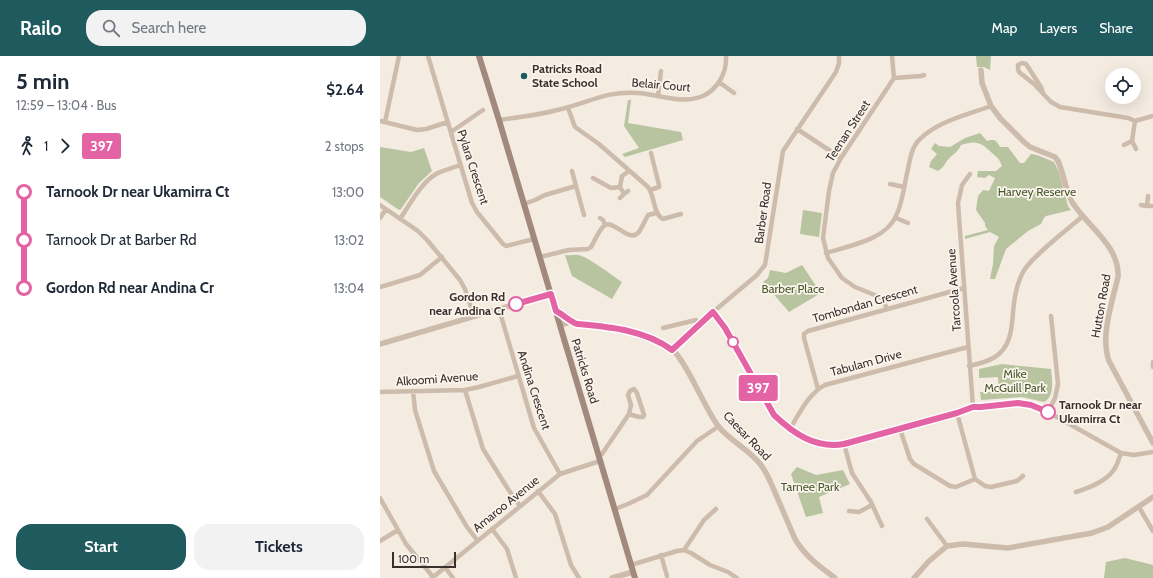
<!DOCTYPE html>
<html lang="en">
<head>
<meta charset="utf-8">
<style>
	:root { --surface:#fff; --page:#f2f2f3; --text:#1f2937; --muted:#747a83; --accent:#1f5a5e }
	body { margin:0; font-family:Cabin,sans-serif; background:var(--page); color:var(--text); height:100vh; display:flex; flex-direction:column; font-size:15px; white-space:nowrap }
	* { box-sizing:border-box; margin:0 }
	p { font-size:13px; color:var(--muted) }
	.icon { flex:none; width:22px; height:22px; fill:none; stroke:currentColor; stroke-width:2; stroke-linecap:round; stroke-linejoin:round }
	.map { position:relative; flex:1; overflow:hidden }
	.sheet { display:flex; flex-direction:column; background:var(--surface); width:380px }
	.sheet>* { flex:none }
	.badge { padding:0 8px; border-radius:3px; font-size:14px; line-height:26px }
	.tools { position:absolute; left:725px; top:12px; display:grid; gap:8px }
	.tools a { display:grid; place-items:center; width:36px; height:36px; border-radius:50%; background:var(--surface); box-shadow:0 4px 16px #0002; font-size:20px }
	.scale { position:absolute; left:12px; bottom:10px; width:64px; box-sizing:border-box; padding-left:4px; border:2px solid #3b302b; border-top:0; font-size:11px; line-height:14px; white-space:nowrap; color:#3b302b; -webkit-text-stroke:3px #fbf5ee; paint-order:stroke }
	.map>.badge { position:absolute; translate:-50% -50%; box-shadow:0 0 0 2px #fff }
	.legs { display:flex; align-items:center; gap:6px; height:44px; padding:0 16px; font-size:13px }
	.legs p { margin-inline-start:auto }
	.summary { display:flex; align-items:center; justify-content:space-between; height:68px; padding:0 16px }
	h1 { font-size:22px; font-weight:700; line-height:30px }
	.primary-button { display:flex; gap:8px; margin-top:auto; padding:8px 16px }
	.primary-button a { flex:1; height:46px; border-radius:16px; background:var(--accent); color:#fff; font-size:16px; font-weight:700; line-height:46px; text-align:center }
	.primary-button a+a { background:var(--page); color:var(--text) }
	ul { padding:0 16px; list-style:none }
	li { display:flex; align-items:center; gap:14px; height:48px; font-size:15px }
	li i { display:grid; place-items:center; width:6px; height:100%; margin:0 5px; background:currentColor }
	li i::after { content:''; width:10px; height:10px; margin:-5px; border:3px solid; border-radius:50%; background:var(--surface) }
	li p { margin-inline-start:auto }
	li:first-child i { background:linear-gradient(#0000 50%,currentColor 0) }
	li:last-child i { background:linear-gradient(currentColor 50%,#0000 0) }
	header { display:flex; align-items:center; gap:24px; box-sizing:border-box; height:56px; padding:0 20px; background:var(--accent); color:#fff }
	header strong { font-size:19px }
	nav { display:flex; gap:22px; margin-inline-start:auto; font-size:14px }
	.search { width:280px; height:36px; background:var(--page); display:flex; align-items:center; gap:10px; box-sizing:border-box; padding:0 14px; border-radius:16px; color:var(--muted); font-size:15px }
	main { display:flex; flex:1; min-height:0 }
	.map>svg:first-child { display:block }
</style>
</head>
<body>
<header>
<strong>Railo</strong>
<div class="search"><svg class="icon" aria-label="search" viewBox="0 0 24 24"><circle cx="10" cy="10" r="6"/><path d="M15 15l6 6"/></svg>Search here</div>
<nav><a>Map</a><a>Layers</a><a>Share</a></nav>
</header>
<main>
<section class="sheet">
<div class="summary"><div><h1>5 min</h1><p>12:59 – 13:04 · Bus</p></div><b>$2.64</b></div>
<div class="legs"><svg class="icon" aria-label="walk" viewBox="0 0 24 24"><circle cx="13" cy="4" r="2"/><path d="M13 8l-2 6 4 7M11 14l-3 7M7 12l3-4h3l4 4"/></svg>1<svg class="icon" aria-label="forward" viewBox="0 0 24 24"><path d="M9 5l7 7-7 7"/></svg><b class="badge" style="background:#e463a4;color:#fff">397</b><p>2 stops</p></div>
<ul>
<li><i style="color:#e463a4"></i><b>Tarnook Dr near Ukamirra Ct</b><p>13:00</p></li>
<li><i style="color:#e463a4"></i><span>Tarnook Dr at Barber Rd</span><p>13:02</p></li>
<li><i style="color:#e463a4"></i><b>Gordon Rd near Andina Cr</b><p>13:04</p></li>
</ul>
<div class="primary-button"><a>Start</a><a>Tickets</a></div>
</section>
<div class="map">
<svg width="773" height="522" viewBox="0 0 773 522">
	<rect width="100%" height="100%" fill="#f4ebe1"/>
	<path fill="#b8c4a0" d="M 596,0 L 611,0 L 610,14 L 604,11 L 597,11 Z
		M 248,44 L 251,44 L 248,67 L 301,76 L 303,84 L 245,101 L 242,98 L 259,92 L 244,70 Z
		M 600,77 L 607,85 C 615,83 616,84 620,91 L 628,91 L 640,107 L 644,107 L 651,98 L 657,99 L 674,106 L 679,116 L 688,150 L 691,154 L 666,160 L 664,162 L 661,168 L 648,175 L 626,193 L 615,223 L 610,223 L 613,208 L 614,190 L 619,181 L 610,176 L 585,183 L 585,180 L 608,174 L 605,170 L 605,167 L 596,154 L 598,140 L 603,134 L 609,135 L 615,122 L 609,119 L 605,122 L 597,121 L 598,115 L 616,115 L 622,110 C 620,104 617,101 612,97 C 601,86 596,84 581,89 C 576,99 573,97 567,105 C 564,109 563,112 558,115 L 549,111 L 551,105 L 557,98 L 551,93 L 555,87 L 559,90 L 570,91 L 585,82 Z
		M 0,91 L 31,96 L 44,92 L 52,115 L 39,127 L 21,153 L 19,154 L 0,141 Z
		M 423,154 L 442,157 L 439,181 L 420,178 Z
		M 185,199 C 190,200 193,198 198,199 C 207,200 233,220 242,226 L 232,243 L 192,220 Z
		M 422,209 L 441,237 L 409,256 L 383,226 L 388,222 L 390,214 L 406,217 Z
		M 622,308 L 671,313 C 672,323 675,341 664,346 L 642,341 L 601,344 L 600,336 L 619,335 L 618,321 L 599,322 L 599,313 Z
		M 417,411 L 436,419 L 463,414 L 470,428 L 439,441 L 443,457 L 426,461 L 411,418 Z
		M 745,502 L 773,509 L 773,522 L 724,522 L 726,506 Z"/>
	<g fill="none" stroke-linecap="round" stroke-linejoin="round">
		<path stroke="#cdbbac" stroke-width="4.5" d="M 48,0 L 92,147 L 97,156 L 123,188 L 126,190 L 154,183
			M 514,22 L 541,20 L 544,19
			M 339,26 L 354,37
			M 663,37 L 661,31 L 646,8 L 642,7 L 638,9 L 638,13 L 639,16 L 654,28 L 671,46 L 680,51 L 748,62 L 755,65 L 773,60
			M 278,40 L 281,15
			M 188,52 L 195,71 L 219,88 L 268,131 C 275,140 273,158 283,163 L 301,158
			M 119,64 C 142,61 166,58 189,51 C 214,44 229,35 257,37 C 279,38 301,49 323,40 C 338,33 347,16 346,0
			M 0,65 L 37,74 L 46,73 L 68,66
			M 5,66 L 19,0
			M 417,73 L 461,102
			M 71,76 L 103,54
			M 752,85 L 756,93
			M 744,89 L 752,85 L 755,65
			M 192,115 L 196,130
			M 590,118 L 582,129 L 578,147 L 593,351
			M 213,122 L 231,132 L 240,131 L 244,138 L 248,135
			M 510,128 L 524,131
			M 240,131 L 242,120 L 249,115
			M 270,134 L 279,131 L 279,129 L 271,97
			M 240,142 L 244,138
			M 144,148 L 155,144 L 165,139 L 196,130 L 204,159
			M 0,149 L 38,175 L 48,185 L 80,224 L 85,233 L 94,260
			M 761,149 L 767,150 L 768,140
			M 767,150 L 773,150
			M 0,162 L 6,153
			M 220,162 L 223,164 L 225,169
			M 516,162 L 528,167
			M 20,163 C 30,148 41,127 56,118 C 63,114 73,112 80,109
			M 446,197 C 468,190 506,184 516,160 C 523,146 524,129 528,113 C 530,103 532,90 540,83 C 558,65 587,59 611,50
			M 160,201 L 189,194 L 208,193 L 211,191 C 214,186 220,172 225,169 C 235,164 249,188 259,176 C 262,171 265,165 268,159 L 276,157
			M 0,231 L 40,219 L 62,201
			M 119,253 L 154,372 L 180,418
			M 507,253 L 502,242 L 475,231 L 462,222 L 448,202 L 443,182 L 449,135 L 453,117 L 461,102 L 514,22 L 512,0
			M 333,256 L 345,272 L 394,359 C 413,378 436,393 464,388 L 577,357 L 593,351 L 605,351 L 638,347 L 651,349 L 668,356 L 741,397 L 754,399 L 773,396
			M 283,272 L 316,264 L 320,268
			M 292,294 L 333,256 L 377,219 L 385,209 L 403,95 L 456,16 L 459,7 L 459,0
			M 773,306 L 773,311
			M 589,310 C 598,308 607,306 615,301 C 637,287 630,258 636,236 C 637,230 640,222 643,216 C 651,201 688,173 703,160
			M 438,333 L 424,282 L 424,278 L 428,275 L 584,232
			M 85,334 L 103,393 L 128,433 L 140,450
			M 33,335 L 35,354 L 54,415 L 87,471 L 97,484
			M 0,336 L 85,334 L 99,331 L 138,320
			M 668,356 L 675,342 L 678,328 L 671,260
			M 577,357 L 595,423 L 605,430 L 611,431 L 637,425 L 643,420
			M 410,373 C 419,358 429,337 445,329 L 588,291
			M 520,373 L 530,403 L 534,408 L 570,430 L 576,431 L 595,423
			M 464,388 L 472,417 L 491,446 L 502,470
			M 219,399 L 222,398 L 249,358 L 251,349 L 248,339 L 250,335 L 254,333 L 257,337 L 264,359 L 263,361 L 259,361 L 249,358
			M 158,435 L 175,458 L 191,509 L 199,522
			M 696,436 C 708,432 725,426 733,415 C 737,410 739,403 741,397
			M 0,442 L 26,488 L 53,521
			M 759,451 L 773,475
			M 235,453 L 248,448 L 267,439 L 317,385 L 339,370
			M 469,455 L 479,456 L 492,449
			M 547,463 L 567,490
			M 112,473 L 127,493 L 136,522
			M 0,485 L 18,474
			M 304,494 L 324,464 L 336,453
			M 281,499 L 287,520
			M 251,509 L 297,495 L 304,494 L 311,497 L 330,509 L 348,516 L 357,522
			M 65,511 L 73,522
			M 52,522 L 180,418 L 220,405"/>
		<path stroke="#cdbbac" stroke-width="5.5" d="M 601,14 L 602,27 L 611,50 L 620,62 L 644,86 L 650,91 L 675,101 L 678,105 C 684,118 685,133 692,146 C 707,170 740,190 738,221 C 732,247 720,280 729,305 L 773,387
			M 180,269 L 190,266 L 197,268 C 225,271 272,274 293,294 C 297,298 301,304 304,309 C 316,328 325,351 338,370 C 350,385 369,393 381,409 C 388,418 392,430 397,441 C 403,455 409,469 415,483 C 425,500 439,510 455,522
			M 0,288 L 171,238
			M 232,522 L 253,516
			M 534,522 L 548,506 L 567,490 L 583,488 L 628,492 L 712,477 L 728,471 L 773,441"/>
		<path stroke="#a18a7d" stroke-width="6" d="M 99,0 L 119,64 L 255,522
			M 176,255 L 183,258 L 192,266"/>
	</g>
	<g fill="none" stroke-linecap="round" stroke-linejoin="round">
		<g stroke="#fff" stroke-width="9">
			<path id="line-1" d="M 136,248 L 171,238 L 176,255 C 184,259 189,265 197,268 C 230,271 265,274 292,294 L 333,256 L 345,272 L 394,359 C 414,378 436,393 464,388 L 577,357 L 593,351 L 601,351 L 638,347 L 651,349 L 668,356"/>
		</g>
		<use href="#line-1" stroke="#e463a4" stroke-width="6"/>
	</g>
	<circle fill="#1f5a5e" stroke="#fbf5ee" stroke-width="1.5" cx="144" cy="20" r="4"/>
	<g fill="#fff" stroke="#e463a4" stroke-width="2">
		<circle cx="136" cy="248" r="7"/>
		<circle cx="353" cy="286" r="5"/>
		<circle cx="668" cy="356" r="7"/>
	</g>
	<g text-anchor="middle" stroke-width="3.5" stroke-linejoin="round" paint-order="stroke">
		<g font-size="12" font-weight="bold" fill="#3b302b" stroke="#fbf5ee" text-anchor="start">
			<text x="152" y="17">Patricks Road<tspan x="152" dy="14">State School</tspan></text>
		</g>
		<g font-size="12" fill="#3b302b" stroke="#fbf5ee">
			<text transform="translate(281 29) rotate(5)" y="4">Belair Court</text>
			<text transform="translate(468 75) rotate(-57)" y="4">Teenan Street</text>
			<text transform="translate(93 111) rotate(72)" y="4">Pylara Crescent</text>
			<text transform="translate(383 157) rotate(-82)" y="4">Barber Road</text>
			<text transform="translate(574 234) rotate(-94)" y="4">Tarcoola Avenue</text>
			<text transform="translate(485 248) rotate(-16)" y="4">Tombondan Crescent</text>
			<text transform="translate(721 250) rotate(-80)" y="4">Hutton Road</text>
			<text transform="translate(486 307) rotate(-15)" y="4">Tabulam Drive</text>
			<text transform="translate(205 315) rotate(73)" y="4">Patricks Road</text>
			<text transform="translate(57 323) rotate(-4)" y="4">Alkoomi Avenue</text>
			<text transform="translate(154 334) rotate(72)" y="4">Andina Crescent</text>
			<text transform="translate(367 380) rotate(46)" y="4">Caesar Road</text>
			<text transform="translate(126 448) rotate(-39)" y="4">Amaroo Avenue</text>
		</g>
		<g font-size="12" fill="#4a5a2e" stroke="#fbf5ee">
			<text x="657" y="140">Harvey Reserve</text>
			<text x="413" y="237">Barber Place</text>
			<text x="635" y="322">Mike<tspan x="635" dy="14">McGuill Park</tspan></text>
			<text x="430" y="435">Tarnee Park</text>
		</g>
		<g font-size="12" font-weight="bold" fill="#3b302b" stroke="#fbf5ee" text-anchor="end">
			<text x="125" y="245">Gordon Rd<tspan x="125" dy="14">near Andina Cr</tspan></text>
			<text x="679" y="353" text-anchor="start">Tarnook Dr near<tspan x="679" dy="14">Ukamirra Ct</tspan></text>
		</g>
	</g>
</svg>
<div class="tools">
<a><svg class="icon" aria-label="locate" viewBox="0 0 24 24"><circle cx="12" cy="12" r="6"/><path d="M12 2v4M12 18v4M2 12h4M18 12h4"/></svg></a>
</div>
<div class="scale">100 m</div>
<b class="badge" style="left:378px;top:332px;background:#e463a4;color:#fff">397</b>
</div>
</main>
</body>
</html>
